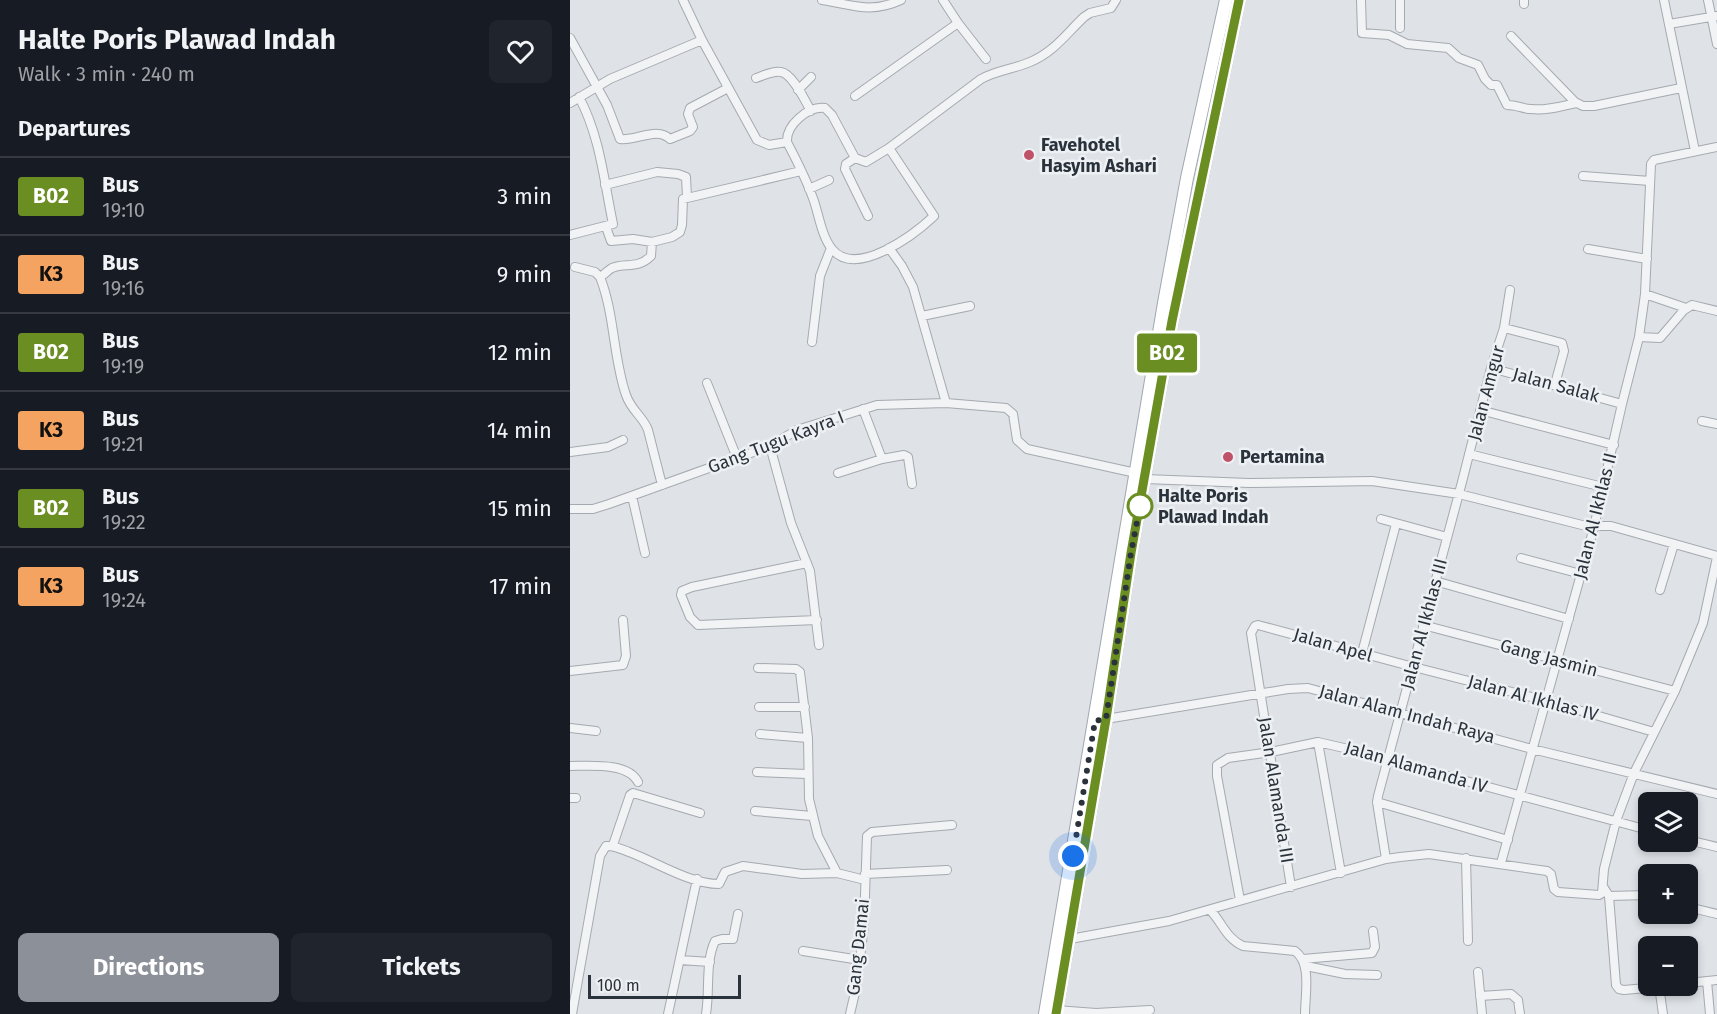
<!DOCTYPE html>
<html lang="en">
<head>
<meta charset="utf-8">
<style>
	:root { --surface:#171b24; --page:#20242c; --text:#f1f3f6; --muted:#9ea1a6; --line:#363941; --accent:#8c9099 }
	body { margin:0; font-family:"Fira Sans",sans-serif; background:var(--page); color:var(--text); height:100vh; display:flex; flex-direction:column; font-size:22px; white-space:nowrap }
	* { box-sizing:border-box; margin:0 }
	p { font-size:20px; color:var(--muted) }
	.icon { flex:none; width:33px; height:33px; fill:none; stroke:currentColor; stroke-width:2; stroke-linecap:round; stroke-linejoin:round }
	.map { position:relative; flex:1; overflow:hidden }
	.drawer { display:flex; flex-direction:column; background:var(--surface); width:570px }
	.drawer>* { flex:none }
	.badge { padding:0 12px; border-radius:4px; font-size:21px; line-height:39px }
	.buttons { position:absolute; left:1068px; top:792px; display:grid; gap:12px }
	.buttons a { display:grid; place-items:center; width:60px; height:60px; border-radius:9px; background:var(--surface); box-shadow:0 3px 9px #0003; font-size:30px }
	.scale { position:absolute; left:18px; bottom:15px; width:153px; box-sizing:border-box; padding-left:6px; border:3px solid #2a323c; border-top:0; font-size:16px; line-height:21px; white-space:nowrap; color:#2a323c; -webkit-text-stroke:4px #eef1f4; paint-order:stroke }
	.you { position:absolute; width:30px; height:30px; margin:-15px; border:4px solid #fff; border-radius:50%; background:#1a73e8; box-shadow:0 0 0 9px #1a73e833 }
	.map>.badge { position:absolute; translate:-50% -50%; box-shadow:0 0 0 3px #fff }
	h2 { padding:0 18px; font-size:22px; line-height:54px }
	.round { display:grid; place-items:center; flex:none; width:63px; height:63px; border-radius:9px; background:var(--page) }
	.headline { display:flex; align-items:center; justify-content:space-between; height:102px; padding:0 18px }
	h1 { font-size:28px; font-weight:700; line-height:45px }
	.primary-button { display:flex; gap:12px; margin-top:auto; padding:12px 18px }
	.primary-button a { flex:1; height:69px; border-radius:9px; background:var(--accent); color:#fff; font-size:24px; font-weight:700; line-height:69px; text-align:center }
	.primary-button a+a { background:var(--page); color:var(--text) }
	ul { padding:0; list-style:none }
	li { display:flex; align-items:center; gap:18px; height:78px; padding:0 18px; border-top:2px solid var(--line) }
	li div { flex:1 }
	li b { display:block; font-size:22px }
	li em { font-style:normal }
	li .badge { min-width:66px; font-weight:700; text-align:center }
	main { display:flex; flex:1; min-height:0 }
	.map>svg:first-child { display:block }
</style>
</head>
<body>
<main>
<section class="drawer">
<div class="headline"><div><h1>Halte Poris Plawad Indah</h1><p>Walk · 3 min · 240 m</p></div><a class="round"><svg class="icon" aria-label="heart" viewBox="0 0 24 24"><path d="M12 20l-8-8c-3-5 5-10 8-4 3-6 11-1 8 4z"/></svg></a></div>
<h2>Departures</h2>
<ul>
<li><span class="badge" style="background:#6b8e23;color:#fff">B02</span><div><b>Bus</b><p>19:10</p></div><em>3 min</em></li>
<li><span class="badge" style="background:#f4a460;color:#111">K3</span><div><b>Bus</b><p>19:16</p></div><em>9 min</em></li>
<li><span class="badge" style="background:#6b8e23;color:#fff">B02</span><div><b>Bus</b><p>19:19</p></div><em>12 min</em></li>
<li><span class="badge" style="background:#f4a460;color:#111">K3</span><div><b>Bus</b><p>19:21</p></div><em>14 min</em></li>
<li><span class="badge" style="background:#6b8e23;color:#fff">B02</span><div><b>Bus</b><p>19:22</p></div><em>15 min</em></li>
<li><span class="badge" style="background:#f4a460;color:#111">K3</span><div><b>Bus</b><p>19:24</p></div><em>17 min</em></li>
</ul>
<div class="primary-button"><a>Directions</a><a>Tickets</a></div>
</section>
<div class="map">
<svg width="1147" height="1014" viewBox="0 0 1147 1014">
	<rect width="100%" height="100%" fill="#dfe2e7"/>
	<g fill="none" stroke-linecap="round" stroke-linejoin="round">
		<g stroke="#a5aab0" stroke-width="10">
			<path id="street" d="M 113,0 L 132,40 L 187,140 L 199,145 L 217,142
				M 252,0 C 283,5 301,14 331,0
				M 373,0 L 388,23 L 416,59
				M 791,0 L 792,33 L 819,35 L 837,44 L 878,48 L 889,58 L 908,65 L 915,79 L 921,85 L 927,85 L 937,105 C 947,105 953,109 961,109 C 976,111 992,106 1006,103
				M 954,0 L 954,4
				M 1094,0 L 1125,151
				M 1138,0 L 1147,44
				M 1099,24 L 1147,16
				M 830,28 L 830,0
				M 941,36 L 1005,102 L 1013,106 L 1024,106 L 1111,88
				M 0,38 L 37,105 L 50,139 C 67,141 87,126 100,139 L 120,131 L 123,127 L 118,114 L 120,108 L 158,88
				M 186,78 C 193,76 203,70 211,72 C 223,74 235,101 241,111
				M 228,90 L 241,77
				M 285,96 L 388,23
				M 0,103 L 40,79 L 132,40
				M 319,148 L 364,216 C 345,234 286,279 262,249 C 252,237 249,216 244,201 C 237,181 227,161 217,142 C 216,125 238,106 255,108 L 262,115 L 285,158 L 296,162 L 319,148 L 411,79 C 427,70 444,69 460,62 C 484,52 496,34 514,17 L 520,13 L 541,8 L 546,0
				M 285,158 L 276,164 L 275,169 L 298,216
				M 1013,176 L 1080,181
				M 35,185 L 87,172 L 108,174 L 116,177 L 117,197
				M 239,189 L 259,180
				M 36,227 L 41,241 L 63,239 L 82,242 L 102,237 L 110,232 L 112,225 L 113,199 L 231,171
				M 0,235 L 43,224 C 34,181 30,136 9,97
				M 319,248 L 332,266 L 343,287 L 376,403
				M 1018,249 L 1077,259
				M 5,267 L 25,272 L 30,277 C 45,315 43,358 56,395 C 62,412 73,416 78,430 L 92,485
				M 30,277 C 34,275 38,270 42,268 C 55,262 67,270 81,256 L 82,242
				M 1075,294 L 1116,308
				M 352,316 L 400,306
				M 934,328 L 992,343 L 994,351 L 985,384
				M 1069,337 L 1090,338 L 1114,310 L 1122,305 L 1147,311
				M 242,342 L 250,276 L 261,248
				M 921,368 L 1052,404
				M 137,383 L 167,458
				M 293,409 L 312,459
				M 910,410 L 1044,445
				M 1132,421 L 1147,424
				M 200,446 L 221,523 L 240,571 L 249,645
				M 0,452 L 38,447 L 53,440
				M 899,454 L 1033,487
				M 268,473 L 312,459 L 334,455 L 338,457 L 342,484
				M 575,479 L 679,483 L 802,481 L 889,494 L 1016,526 L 1041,526 L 1147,556
				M 62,496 L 75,553
				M 0,509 L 23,509 L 39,504 L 200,446 L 227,430 L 307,405 L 376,403 L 436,408 L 443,414 L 447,440 L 457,449 L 566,473
				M 811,519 L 877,537
				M 951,558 L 1011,574
				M 237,563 L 122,587 L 112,591 L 111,595 L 120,617 L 128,625 L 247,620
				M 865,581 L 999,619
				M 1090,590 L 1104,544
				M 853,625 L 1105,691
				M 792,653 L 826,524
				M 188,668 L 226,669 L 230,672 L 238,738 L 239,799 L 248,836 L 267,873
				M 0,671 L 53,665 L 56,656 L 53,620
				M 189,707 L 235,707
				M 536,719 L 718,689 L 738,688 L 962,749 L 1147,794
				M 0,728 L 26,731
				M 190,734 L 238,738
				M 748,742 L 771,873
				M 0,766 C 19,766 58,762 68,782
				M 187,772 L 237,774
				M 0,798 L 6,798
				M 807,802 L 938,840
				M 185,811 L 242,816
				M 1118,840 L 1147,847
				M 43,845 L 60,795 L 63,793 L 130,813
				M 896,858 L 898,941
				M 816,859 L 807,802 L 808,796 L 892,482 L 921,368 L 934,328 L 940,290
				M 931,863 L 1024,527 L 1052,404 L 1069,337 L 1075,294 L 1081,164 L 1084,160 L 1147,147
				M 295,874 L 377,870
				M 721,887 L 681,633 L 685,626 L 688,625 L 836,665 L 977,701 L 1084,732
				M 1034,888 L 1039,896 L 1046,985 L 1049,989 L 1054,990 L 1098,986
				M 1039,896 L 1078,895
				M 670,900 L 647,776 L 647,765 L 658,758 L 701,752 L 748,742 L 813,757 L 818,760 L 1078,830
				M 1118,907 L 1147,914
				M 641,911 C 653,924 656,938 673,946 L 725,951 C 742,963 735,995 735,1014
				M 500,939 L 599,921 L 816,859 L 830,857 L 859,854 L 977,871 L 981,874 L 984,889 L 988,892 L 1029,895 L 1032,893 L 1034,869 L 1046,821 L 1064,773 L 1105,691 L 1133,623 L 1147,557
				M 233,951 L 290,960
				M 733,959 L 802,953 L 805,947 L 803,931
				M 110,960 L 140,962
				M 736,966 L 775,974 L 807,975
				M 908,972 L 912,1014
				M 1137,981 L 1140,1014
				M 1118,983 L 1147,980
				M 1089,986 L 1093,1014
				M 910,996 L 941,994 L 948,1000 L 950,1014
				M 486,1010 L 526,1013 L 580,1010
				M 2,1014 L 30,856 L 36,846 C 44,845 51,849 59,852 C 86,862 120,884 149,884 L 155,872 L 173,866 L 232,874 L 267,873 L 295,880
				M 98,1014 L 127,879
				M 136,1014 C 140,990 135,962 145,941 L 152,939 L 163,939 L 168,914
				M 280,1014 L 287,984 L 294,925 L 297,836 L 302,832 L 382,825"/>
		</g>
		<g stroke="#a0a8b1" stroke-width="14">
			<path id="primary" d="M 475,1014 L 594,303 L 617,178 L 656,0
				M 486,1014 L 536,719 L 561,553 L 602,321 L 669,0"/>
		</g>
		<use href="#street" stroke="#f1f3f5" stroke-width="8"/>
		<use href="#primary" stroke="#fff" stroke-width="12"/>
	</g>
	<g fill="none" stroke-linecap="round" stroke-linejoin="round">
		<g stroke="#fff" stroke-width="14">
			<path id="line" d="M 486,1014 L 536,719 L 561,553 L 602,321 L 669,0"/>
		</g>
		<use href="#line" stroke="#6b8e23" stroke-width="9"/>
		<path stroke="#2a323c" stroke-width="6" stroke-dasharray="0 10.8" d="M 503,856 L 525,721 L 536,719 L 561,553 L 570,506"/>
	</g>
	<g fill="#bf5168" stroke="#eef1f4" stroke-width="2">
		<circle cx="459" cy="155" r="6"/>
		<circle cx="658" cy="457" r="6"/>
	</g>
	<circle fill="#fff" stroke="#6b8e23" stroke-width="3" cx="570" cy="506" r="12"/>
	<g text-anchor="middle" stroke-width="5" stroke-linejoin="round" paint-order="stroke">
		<g font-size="18" font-weight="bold" fill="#2a323c" stroke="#eef1f4" text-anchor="start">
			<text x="471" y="151">Favehotel<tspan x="471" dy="21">Hasyim Ashari</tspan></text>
			<text x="670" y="463">Pertamina</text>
		</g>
		<g font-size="18" fill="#2a323c" stroke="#eef1f4">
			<text transform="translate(986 385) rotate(15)" y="6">Jalan Salak</text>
			<text transform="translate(916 393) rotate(-75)" y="6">Jalan Amgur</text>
			<text transform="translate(206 442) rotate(-21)" y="6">Gang Tugu Kayra I</text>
			<text transform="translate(1025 516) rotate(-76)" y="6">Jalan Al Ikhlas II</text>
			<text transform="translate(854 624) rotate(-75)" y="6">Jalan Al Ikhlas III</text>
			<text transform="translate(763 645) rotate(16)" y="6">Jalan Apel</text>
			<text transform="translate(979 658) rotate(15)" y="6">Gang Jasmin</text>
			<text transform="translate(963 698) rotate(15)" y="6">Jalan Al Ikhlas IV</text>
			<text transform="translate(837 714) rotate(15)" y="6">Jalan Alam Indah Raya</text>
			<text transform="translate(846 767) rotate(16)" y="6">Jalan Alamanda IV</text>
			<text transform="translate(706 790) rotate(81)" y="6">Jalan Alamanda III</text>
			<text transform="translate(288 947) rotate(-84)" y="6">Gang Damai</text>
		</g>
		<g font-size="18" font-weight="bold" fill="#2a323c" stroke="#eef1f4" text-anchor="start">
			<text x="588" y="502">Halte Poris<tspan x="588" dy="21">Plawad Indah</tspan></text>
		</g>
	</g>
</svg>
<div class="buttons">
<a><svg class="icon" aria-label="layers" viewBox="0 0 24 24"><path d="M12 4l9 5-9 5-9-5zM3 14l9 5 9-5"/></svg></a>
<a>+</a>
<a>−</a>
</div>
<div class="scale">100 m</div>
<div class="you" style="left:503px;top:856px"></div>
<b class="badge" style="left:597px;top:353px;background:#6b8e23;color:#fff">B02</b>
</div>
</main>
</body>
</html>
